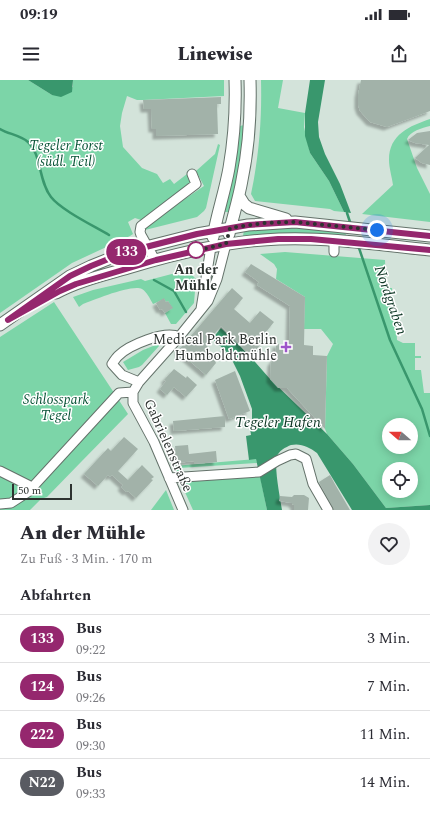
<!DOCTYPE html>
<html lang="de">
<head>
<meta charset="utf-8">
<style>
	:root { --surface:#fff; --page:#f2f2f3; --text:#2b2b33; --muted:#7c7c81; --line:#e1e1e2 }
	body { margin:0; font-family:Spectral,serif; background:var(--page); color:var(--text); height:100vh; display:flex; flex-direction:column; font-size:15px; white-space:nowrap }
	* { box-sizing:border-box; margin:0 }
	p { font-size:13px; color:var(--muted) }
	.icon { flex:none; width:22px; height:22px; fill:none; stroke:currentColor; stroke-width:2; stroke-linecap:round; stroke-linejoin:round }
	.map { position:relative; height:430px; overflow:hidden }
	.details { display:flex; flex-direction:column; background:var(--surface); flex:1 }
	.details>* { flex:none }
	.badge { padding:0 8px; border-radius:13px; font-size:14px; line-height:26px }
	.needle { width:26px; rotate:290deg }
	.controls { position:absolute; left:382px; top:338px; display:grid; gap:8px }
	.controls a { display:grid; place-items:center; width:36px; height:36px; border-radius:50%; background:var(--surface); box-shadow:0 2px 10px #0003; font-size:20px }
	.scale { position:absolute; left:12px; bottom:10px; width:60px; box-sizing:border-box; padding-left:4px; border:2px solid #2d3330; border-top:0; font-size:11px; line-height:14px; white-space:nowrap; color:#2d3330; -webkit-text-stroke:3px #fff; paint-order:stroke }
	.you { position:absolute; width:20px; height:20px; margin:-10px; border:3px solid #fff; border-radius:50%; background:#1a73e8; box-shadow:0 0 0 6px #1a73e833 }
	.map>.badge { position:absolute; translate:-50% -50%; box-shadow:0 0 0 2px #fff }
	h2 { padding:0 20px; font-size:15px; line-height:36px }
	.round { display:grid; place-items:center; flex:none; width:42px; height:42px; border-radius:21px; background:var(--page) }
	.headline { display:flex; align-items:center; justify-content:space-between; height:68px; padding:0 20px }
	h1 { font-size:19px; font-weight:800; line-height:30px }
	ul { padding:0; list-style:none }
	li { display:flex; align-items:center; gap:12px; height:48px; padding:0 20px; border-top:1px solid var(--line) }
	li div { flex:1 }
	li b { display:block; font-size:15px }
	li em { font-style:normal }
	li .badge { min-width:44px; font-weight:700; text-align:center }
	.status { display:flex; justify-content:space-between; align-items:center; height:28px; padding:0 20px; background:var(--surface); direction:ltr }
	.status svg { height:11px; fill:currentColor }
	header { display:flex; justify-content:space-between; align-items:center; height:52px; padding:0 20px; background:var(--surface); font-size:18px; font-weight:800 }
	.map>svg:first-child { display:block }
</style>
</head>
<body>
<div class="status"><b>09:19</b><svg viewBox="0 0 49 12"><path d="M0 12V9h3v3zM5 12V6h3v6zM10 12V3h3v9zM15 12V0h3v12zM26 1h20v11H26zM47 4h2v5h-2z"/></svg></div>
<header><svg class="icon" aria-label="menu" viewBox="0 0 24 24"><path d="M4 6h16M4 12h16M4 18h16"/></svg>Linewise<svg class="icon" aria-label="share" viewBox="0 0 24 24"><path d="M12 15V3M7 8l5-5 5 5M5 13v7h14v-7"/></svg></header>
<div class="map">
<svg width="430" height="430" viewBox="0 0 430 430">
	<defs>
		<filter id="shadow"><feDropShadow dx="-3.5" dy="3.5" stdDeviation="1" flood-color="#0004"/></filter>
	</defs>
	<rect width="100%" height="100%" fill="#d3e3da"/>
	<path fill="#7cd5a8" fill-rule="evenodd" d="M 0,0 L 28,0 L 52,15 L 73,7 L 73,0 L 224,0 L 224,16 L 143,20 L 137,20 L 127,16 L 122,33 L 120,46 L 123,67 L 142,88 L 157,94 L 163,103 L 170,99 L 174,104 L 187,94 L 191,104 L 141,140 L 135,138 L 128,142 L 133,154 L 130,156 L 72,183 L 0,233 Z
		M 261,0 L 283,0 L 278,28 L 305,33 L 304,47 L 310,73 L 329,101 L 344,132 L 334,131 L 330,129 L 255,121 L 251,114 C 259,76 262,39 261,0 Z
		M 430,39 L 430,46 C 422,48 410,51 407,59 L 417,88 L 430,114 L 430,142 L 362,134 L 393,105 C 392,97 389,88 389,80 C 389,54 410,46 430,39 Z
		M 244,45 C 243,75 238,104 228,132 L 223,132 L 239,47 L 240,46 Z
		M 218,64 L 220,65 L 206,128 L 204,131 L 197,137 L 145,150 L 145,147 L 148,144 L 204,106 L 196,91 L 215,74 Z
		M 280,147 L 345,152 L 346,155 C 311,152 277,153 243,156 L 244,150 Z
		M 285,172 L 385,180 L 386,208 L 392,208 L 393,239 L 396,240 L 397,260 L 403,263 L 415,263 L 415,276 L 421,276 L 421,278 L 415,278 L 415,290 L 421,290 L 424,313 L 430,313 L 430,425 L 386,428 L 353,384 L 327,354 L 325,349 L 327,276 L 333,264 L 321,249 L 304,249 L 305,217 L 276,199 L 277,189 L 274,184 L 260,174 ZM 389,345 L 411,345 L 411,367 L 389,367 ZM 389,389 L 411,389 L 411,411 L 389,411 Z
		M 187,190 L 196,199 L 194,223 L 176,244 L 171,244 L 165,233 L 172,228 L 168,221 L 166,222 L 164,219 L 153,224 C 150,219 147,212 142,209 C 132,204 94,220 83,224 L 79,227 L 73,217 L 93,210 L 141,199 L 145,201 Z
		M 54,222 L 128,334 L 81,382 L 47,417 L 41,419 L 30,430 L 0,430 L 0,257 Z
		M 158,264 L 159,265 L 159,266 L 142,285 L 139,287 L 128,290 L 123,282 L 143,270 Z
		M 256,379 L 257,383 L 179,388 L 179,393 L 177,394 L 174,386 Z
		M 260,396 L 267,430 L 193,430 L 180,401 Z
		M 166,410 L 174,430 L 151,430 Z"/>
	<path fill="#39976d" d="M 28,0 L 73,0 L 72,12 L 61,17 L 52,15 Z
		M 310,0 L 325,0 L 318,42 L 319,57 L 325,74 L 340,104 L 351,133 L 344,132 L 329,101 L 310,73 L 305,56 L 305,33 Z
		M 221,248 L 248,274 L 270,299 L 327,354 L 353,384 L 386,428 L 430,425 L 430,430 L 352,430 L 317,373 C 309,367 301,363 291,365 C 286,367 278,371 277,377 C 274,388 280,417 282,430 L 267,430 L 256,379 L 249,380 L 246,356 L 251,355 L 250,348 L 247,345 L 252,343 L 252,329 L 240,296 L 232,280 L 225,270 L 212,259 Z"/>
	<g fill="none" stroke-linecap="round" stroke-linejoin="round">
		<path stroke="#39976d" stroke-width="2.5" d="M 0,49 C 8,54 20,55 28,62 C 42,75 38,100 51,117 C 61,130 94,146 109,155
			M 347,133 L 351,145
			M 358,165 L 390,260 L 422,329 L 430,356
			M 154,200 L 174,211 L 186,232"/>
	</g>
	<path fill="#a2b2a9" filter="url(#shadow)" d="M 361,0 L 430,0 L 430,31 L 387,47 L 370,42 L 360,31 L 358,25 L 358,15 Z
		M 221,17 L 221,24 L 217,24 L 218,54 L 156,56 L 156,49 L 152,49 L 151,29 L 144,29 L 143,20 Z
		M 430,51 L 430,85 L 422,83 L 415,78 L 429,65 L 415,63 L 408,60 L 417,53 Z
		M 251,184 L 305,217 L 304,265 L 313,266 L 313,275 L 327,276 L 325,349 L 287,308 L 278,308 L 270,299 L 271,283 L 275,277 L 276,264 L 289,265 L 290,226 L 257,205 L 259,202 L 245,192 Z
		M 232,208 L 243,218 L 234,229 L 250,243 L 260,231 L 274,242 L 262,257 L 265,259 L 250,277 L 238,262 L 221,246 L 206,264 L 216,283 L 206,295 L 178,271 Z
		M 164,218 L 166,222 L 168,221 L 173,228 L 165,233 L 162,229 L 160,230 L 156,223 Z
		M 174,289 L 186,298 L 187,296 L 197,305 L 186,317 L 174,307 L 167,315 L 160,309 L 166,301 L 164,300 Z
		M 235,291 L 250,331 L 229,339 L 215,300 Z
		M 225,336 L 225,347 L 174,351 L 173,341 Z
		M 124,357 L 138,369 L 118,391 L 128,400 L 142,385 L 154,397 L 151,399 L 153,400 L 136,418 L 128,411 L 126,412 L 121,407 L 123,405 L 112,395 L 110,397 L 108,395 L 98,406 L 84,394 L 108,368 L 111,371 Z
		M 188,365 L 189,374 L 216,371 L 217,382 L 194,384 L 194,381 L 177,383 L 175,366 Z
		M 330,395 L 336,406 L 350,430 L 334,430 L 319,402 Z
		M 294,415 L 304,415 L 309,418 L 308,430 L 294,430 L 294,425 L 292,424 L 292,423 L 279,421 L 280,416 L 292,417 Z"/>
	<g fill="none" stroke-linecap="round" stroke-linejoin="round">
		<g stroke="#64726a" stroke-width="11">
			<path id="minor" d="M 334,172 L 334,160
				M 155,180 L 141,155 L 140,152 L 141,146 L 196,104 L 192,94
				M 201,229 L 211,167
				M 139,302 L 122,295 L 112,284 C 114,281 116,278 118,276 C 129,265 165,250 179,257
				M 0,391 L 32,407
				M 169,398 L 259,392 L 277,381 L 290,375 L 296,374 L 306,379 L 313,404 L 328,430
				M 0,424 L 11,423 L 28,412 L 119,313 L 133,312
				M 183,430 L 154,362 L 133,323 L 133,312 L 139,302 L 179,257 L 208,221 L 217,199 L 226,164"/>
		</g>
		<g stroke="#64726a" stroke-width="13">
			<path id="major" d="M 239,116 L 244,124 L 249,128 L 286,139
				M 229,154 C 233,136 239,118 242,100 C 249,67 251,34 250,0
				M 213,157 C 217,134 225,111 229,88 C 234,59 236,30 235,0
				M 56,213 C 78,201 104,195 128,188 C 177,173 227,161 279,159 C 330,157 380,165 430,170
				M 0,245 L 70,196 L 91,186 L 126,172 L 197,154 L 248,145 L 295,142 L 430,156"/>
		</g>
		<use href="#minor" stroke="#fff" stroke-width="9"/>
		<use href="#major" stroke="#fff" stroke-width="11"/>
	</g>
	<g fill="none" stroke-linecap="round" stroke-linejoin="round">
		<g stroke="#fff" stroke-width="9">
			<path id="line" d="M 430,156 L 295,142 L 248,145 L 197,154 L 126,172 L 91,186 L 70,196 L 8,240 L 60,211 L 76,204 L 156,180 L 226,164 L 278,159 L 311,159 L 430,170"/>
		</g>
		<use href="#line" stroke="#95276e" stroke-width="6"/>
		<path stroke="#2d3330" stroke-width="4" stroke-dasharray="0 7.2" d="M 196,170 L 194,171 L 226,164 L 230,148 L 264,143 L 295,142 L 377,150"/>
	</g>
	<circle fill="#fff" stroke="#95276e" stroke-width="2" cx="196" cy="170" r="8"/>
	<path fill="#9e56ca" stroke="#fff" stroke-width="1.5" d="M284 261h4v4h4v4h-4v4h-4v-4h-4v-4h4z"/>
	<g text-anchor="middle" stroke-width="3" stroke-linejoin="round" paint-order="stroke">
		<g font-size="14" font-style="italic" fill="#085336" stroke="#fff">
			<text x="66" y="70">Tegeler Forst<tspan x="66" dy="16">(südl. Teil)</tspan></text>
			<text x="56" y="324">Schlosspark<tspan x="56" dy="16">Tegel</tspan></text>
		</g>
		<g font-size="14" font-weight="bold" fill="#2d3330" stroke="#fff">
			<text x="196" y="194">An der<tspan x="196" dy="16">Mühle</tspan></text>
		</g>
		<g font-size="14" fill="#2d3330" stroke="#fff" text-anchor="end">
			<text x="277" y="264">Medical Park Berlin<tspan x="277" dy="16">Humboldtmühle</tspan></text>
		</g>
		<g font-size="14" fill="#2d3330" stroke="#fff">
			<text transform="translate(169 365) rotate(66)" y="5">Gabrielenstraße</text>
		</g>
		<g font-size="15" font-style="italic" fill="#0d3624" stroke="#fff">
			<text transform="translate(391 220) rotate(71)" y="5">Nordgraben</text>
			<text x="278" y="347">Tegeler Hafen</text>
		</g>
	</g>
</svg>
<div class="controls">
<a><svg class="needle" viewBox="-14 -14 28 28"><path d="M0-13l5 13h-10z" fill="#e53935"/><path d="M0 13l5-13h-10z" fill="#7c7c81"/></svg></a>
<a><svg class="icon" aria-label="locate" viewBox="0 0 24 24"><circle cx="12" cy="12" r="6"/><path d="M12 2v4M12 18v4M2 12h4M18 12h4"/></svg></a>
</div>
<div class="scale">50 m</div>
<div class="you" style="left:377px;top:150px"></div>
<b class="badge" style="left:126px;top:172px;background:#95276e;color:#fff">133</b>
</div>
<section class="details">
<div class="headline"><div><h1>An der Mühle</h1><p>Zu Fuß · 3 Min. · 170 m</p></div><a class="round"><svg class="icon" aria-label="heart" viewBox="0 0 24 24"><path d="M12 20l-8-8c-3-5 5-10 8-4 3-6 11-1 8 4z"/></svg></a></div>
<h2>Abfahrten</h2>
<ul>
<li><span class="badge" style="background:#95276e;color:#fff">133</span><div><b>Bus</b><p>09:22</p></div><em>3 Min.</em></li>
<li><span class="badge" style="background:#95276e;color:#fff">124</span><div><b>Bus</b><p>09:26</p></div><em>7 Min.</em></li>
<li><span class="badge" style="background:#95276e;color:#fff">222</span><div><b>Bus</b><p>09:30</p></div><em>11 Min.</em></li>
<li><span class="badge" style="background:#595b62;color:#fff">N22</span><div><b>Bus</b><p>09:33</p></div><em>14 Min.</em></li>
</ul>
</section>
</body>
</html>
